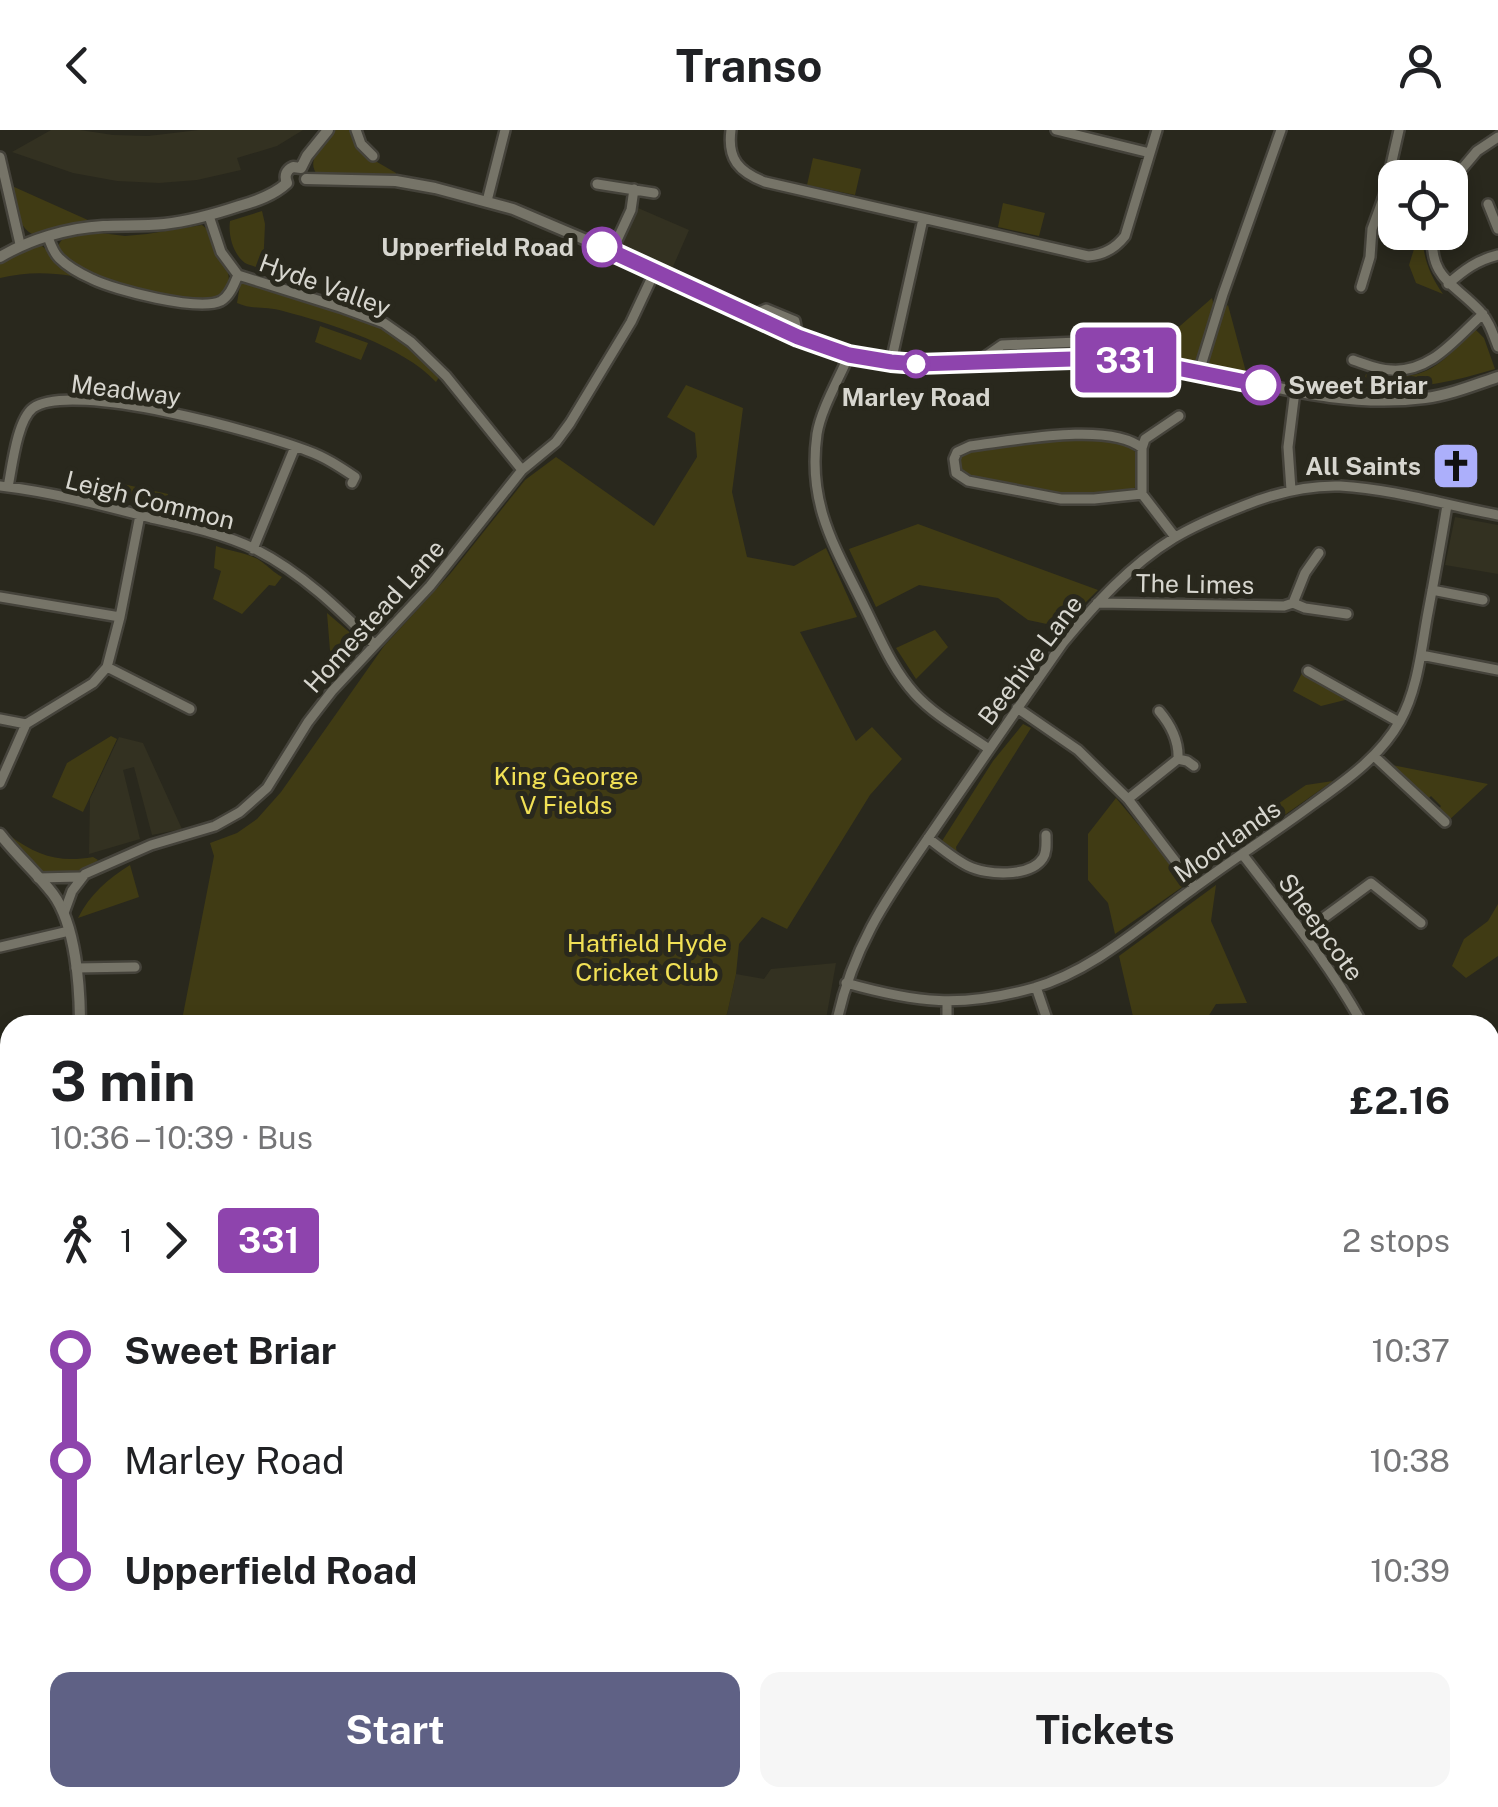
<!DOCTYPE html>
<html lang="en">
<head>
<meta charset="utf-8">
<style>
	:root { --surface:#fff; --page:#f6f6f6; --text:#202124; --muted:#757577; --accent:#5f6185 }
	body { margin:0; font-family:"Public Sans",sans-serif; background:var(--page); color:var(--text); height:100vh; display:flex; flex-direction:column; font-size:38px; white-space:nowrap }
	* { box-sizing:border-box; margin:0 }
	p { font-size:32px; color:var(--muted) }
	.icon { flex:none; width:55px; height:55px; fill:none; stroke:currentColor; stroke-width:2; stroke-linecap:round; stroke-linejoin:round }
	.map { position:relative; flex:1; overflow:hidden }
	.panel { position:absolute; left:0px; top:885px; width:1500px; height:792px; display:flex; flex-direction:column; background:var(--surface); border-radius:30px 30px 0 0; box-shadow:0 5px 15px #0003 }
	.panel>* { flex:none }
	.badge { padding:0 20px; border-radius:8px; font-size:35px; line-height:65px }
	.fabs { position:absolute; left:1378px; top:30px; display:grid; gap:20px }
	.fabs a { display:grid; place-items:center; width:90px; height:90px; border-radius:20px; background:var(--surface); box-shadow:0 5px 15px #0003; font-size:50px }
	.map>.badge { position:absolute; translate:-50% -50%; box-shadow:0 0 0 5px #fff }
	.legs { display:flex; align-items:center; gap:15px; height:110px; padding:0 50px; font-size:32px }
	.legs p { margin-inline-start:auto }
	.summary { display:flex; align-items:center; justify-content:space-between; height:170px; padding:0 50px }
	h1 { font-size:55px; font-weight:700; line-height:75px }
	.action { display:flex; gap:20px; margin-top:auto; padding:20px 50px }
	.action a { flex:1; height:115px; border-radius:20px; background:var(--accent); color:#fff; font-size:40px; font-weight:700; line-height:115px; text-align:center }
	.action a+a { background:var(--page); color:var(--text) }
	ul { padding:0 50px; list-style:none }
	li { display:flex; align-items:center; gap:35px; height:110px; font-size:38px }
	li i { display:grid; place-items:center; width:15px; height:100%; margin:0 12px; background:currentColor }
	li i::after { content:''; width:25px; height:25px; margin:-12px; border:8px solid; border-radius:50%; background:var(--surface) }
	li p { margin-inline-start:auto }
	li:first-child i { background:linear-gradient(#0000 50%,currentColor 0) }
	li:last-child i { background:linear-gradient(currentColor 50%,#0000 0) }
	header { display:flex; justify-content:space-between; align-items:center; height:130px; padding:0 50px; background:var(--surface); font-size:45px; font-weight:700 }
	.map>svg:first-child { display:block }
</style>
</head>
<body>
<header><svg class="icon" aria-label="back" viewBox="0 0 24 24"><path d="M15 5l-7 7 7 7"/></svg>Transo<svg class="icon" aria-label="person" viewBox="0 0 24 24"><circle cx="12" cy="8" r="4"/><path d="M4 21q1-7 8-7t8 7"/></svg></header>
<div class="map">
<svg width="1498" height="1677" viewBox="0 0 1498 1677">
	<rect width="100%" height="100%" fill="#29281d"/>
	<path fill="#333121" d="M 51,0 L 80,0 L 113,5 L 148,6 L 199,0 L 303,0 L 277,16 L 237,28 L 241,40 L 197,50 L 159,53 L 117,51 L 73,43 L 12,22 Z
		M 638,78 L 689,100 L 672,139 L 624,117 L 623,113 Z
		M 1455,387 L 1498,395 L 1498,444 L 1445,435 Z
		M 119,607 L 143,613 L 182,699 L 152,705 L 134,637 L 123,640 L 140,709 L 89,724 L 90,669 Z
		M 836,833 L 825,895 L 719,895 L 727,884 L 736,844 L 764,849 L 771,839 Z
		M 0,1088 L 10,1089 L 7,1172 L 0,1171 Z"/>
	<path fill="#403b14" d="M 333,0 L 351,0 L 365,25 L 396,43 L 396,47 L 319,47 C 303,29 324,16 333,0 Z
		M 813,28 L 861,39 L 855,65 L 807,55 Z
		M 12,56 L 90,91 L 34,105 C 16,97 16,73 12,56 Z
		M 1003,73 L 1045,83 L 1039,106 L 998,97 Z
		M 262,81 L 265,94 L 263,139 C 261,139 247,134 245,133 C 233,124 228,105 230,91 Z
		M 202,95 C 215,103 215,122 224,134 C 236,152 224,170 203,171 C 176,172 70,148 60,122 C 57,115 59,114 63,108 L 93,102 L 125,106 L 147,104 Z
		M 1419,103 L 1422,103 C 1423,127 1429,144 1443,164 L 1416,153 L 1409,135 Z
		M 33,116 L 42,116 L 73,142 L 72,146 C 48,142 24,142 0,148 L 0,131 Z
		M 241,149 L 339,180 L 382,196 L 410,215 L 441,244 L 436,252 C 403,216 329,193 283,181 C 267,176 252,180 237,173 Z
		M 1212,168 L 1214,177 L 1199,227 L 1195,231 L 1149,223 Z
		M 1228,175 L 1246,242 L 1209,235 L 1207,232 L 1222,180 Z
		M 320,196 L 368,213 L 361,230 L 315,212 Z
		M 1474,198 L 1484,208 L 1495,239 C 1448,253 1410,261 1362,258 L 1366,244 C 1424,253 1438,239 1474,198 Z
		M 686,255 L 743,278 L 732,362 L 747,427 L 794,436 L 826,418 L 857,487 L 800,502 L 856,611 L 872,597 L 902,629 L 870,665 L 787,799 L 762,787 L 739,814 L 736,844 L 727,884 L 718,895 L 181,895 L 214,726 L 210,713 L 237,703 L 257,689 L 281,662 L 384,516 L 450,444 L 525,350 L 556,327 L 654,396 L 697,327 L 695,303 L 667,287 Z
		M 1061,308 C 1088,308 1142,300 1139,340 C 1138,350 1138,355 1131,362 L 1063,366 L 971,347 L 964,345 L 958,339 L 958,327 L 964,322 Z
		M 123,354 L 168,364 L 165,380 L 120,369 Z
		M 918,394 L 1098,460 L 1061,497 L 1028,490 L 998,468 L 919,455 L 876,477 L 849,419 Z
		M 216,416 C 232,422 248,422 262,432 C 269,437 273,442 282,447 L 275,456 L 269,455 L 242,484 L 213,469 L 221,441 L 214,438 Z
		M 327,483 L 354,506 L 331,533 Z
		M 935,500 L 948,517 L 916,549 L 896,518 Z
		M 1302,543 L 1349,569 L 1321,576 L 1293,561 Z
		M 1023,594 L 1031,598 L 956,717 L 957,724 L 942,711 L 993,631 Z
		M 111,606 L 117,609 L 83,682 L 52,667 L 67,633 Z
		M 1392,635 L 1488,654 L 1447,692 L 1437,681 L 1441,676 L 1431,666 L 1428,669 Z
		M 1333,651 L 1266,698 L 1269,680 L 1306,655 Z
		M 1116,668 L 1183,748 L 1185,755 L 1115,804 L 1108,773 L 1088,750 L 1088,704 Z
		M 9,705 C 37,726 59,733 93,727 L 98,730 C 92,735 84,743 77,746 C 47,759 25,725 9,705 Z
		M 130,735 L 139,767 L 78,788 C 90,764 108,749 130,735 Z
		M 1216,755 L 1211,791 L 1247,873 L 1216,874 L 1203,895 L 1135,895 L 1119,826 Z
		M 1498,774 L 1498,826 L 1466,848 L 1452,836 L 1464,809 L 1488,791 Z
		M 1490,1357 L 1498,1365 L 1498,1677 L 872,1677 L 870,1668 L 1490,1668 Z
		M 10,1580 L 10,1668 L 30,1668 L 33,1677 L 0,1677 L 0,1653 Z"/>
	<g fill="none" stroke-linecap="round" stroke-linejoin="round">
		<path stroke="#5d551d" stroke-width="2.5" d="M 1490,1447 L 1498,1449"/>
		<g stroke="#45433b" stroke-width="14">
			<path id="minor" d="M 356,0 L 361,14 L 373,26
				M 731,0 C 727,29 739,42 765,52 L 1088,126 C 1103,125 1115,119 1125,106 L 1157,0
				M 1056,0 L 1150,23
				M 0,27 L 20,114
				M 1450,53 L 1477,21 L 1498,7
				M 597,54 L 654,63
				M 487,71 L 505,0
				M 1488,74 L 1498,99
				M 209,86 L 221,122 L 238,145 L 340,177 L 384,193 L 411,212 L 446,246 L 522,340
				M 1432,102 C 1430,150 1453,152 1480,181 C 1489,191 1493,204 1498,217
				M 48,107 C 51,115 53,122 59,128 C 67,136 81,144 92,149 C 114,160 199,182 221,171 C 230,166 234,154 238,145
				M 612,121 L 631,80 L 634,59
				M 1448,154 C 1464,140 1477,130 1498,125
				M 1361,157 L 1370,127 L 1372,99 L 1384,66 L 1399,0
				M 751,186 L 766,179 L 795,191 L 798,207
				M 849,225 C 839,249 821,279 817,304 C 807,375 835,417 865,478 C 880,508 892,539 915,564 C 935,586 965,602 989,619
				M 1353,230 C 1365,234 1378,240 1391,240 C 1431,243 1456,208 1483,184
				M 979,231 L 1002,215 L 1079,212 L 1103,227
				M 891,232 L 923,89
				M 1199,242 L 1223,164 L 1281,0
				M 1142,318 L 1145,309 L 1179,286
				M 0,356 C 51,362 102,375 151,388 C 186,396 222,403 255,419 C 302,443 338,478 375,515
				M 8,357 C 12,337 17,290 33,278 C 72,250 262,303 308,321 C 325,327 340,337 355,347 L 352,353
				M 1291,360 L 1288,317 L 1295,261
				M 1142,364 L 1094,369 L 1061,369 L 968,351 L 956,343 L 954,329 L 957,322 L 970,316 C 1012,311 1109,291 1142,318 L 1142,364 L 1175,407
				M 253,419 L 295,317
				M 1432,460 L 1483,470
				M 0,467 L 120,487
				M 1097,473 L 1284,476 L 1293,473 L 1305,443 L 1319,423
				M 1293,473 L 1305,478 L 1347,484
				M 1421,525 L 1498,540
				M 107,537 L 190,579
				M 1308,541 L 1399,592
				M 1017,578 L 1078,620 L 1128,669 L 1195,757
				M 1159,581 C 1170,594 1179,611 1178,629 L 1187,631 L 1194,636
				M 0,589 L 26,594
				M 1374,626 L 1445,692
				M 0,653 L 26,594 L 93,553 L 107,537 L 120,487 L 140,385
				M 1128,669 L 1178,629
				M 928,708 C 941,718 954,729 968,736 C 986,745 1030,748 1043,728 C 1047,722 1046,713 1046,705
				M 1243,725 C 1285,780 1330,834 1363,895
				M 38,748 L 80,747
				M 64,783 L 72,761 L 85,744 L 151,715 L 215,696 L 240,682 L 267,658 L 308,592 L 332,561 L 430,456 L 522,340 L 556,312 L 570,293 L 631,192 L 655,141
				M 1303,803 L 1371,753 L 1421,793
				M 0,817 L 69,801
				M 76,838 L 135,837
				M 846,853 C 917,873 961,878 1033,858 C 1095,840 1143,794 1194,758 C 1233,729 1274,703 1313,674 C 1345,651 1380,627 1400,591 C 1417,561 1421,522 1427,488 C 1434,450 1441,413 1447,375
				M 1036,857 L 1049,895
				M 836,895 C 854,807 896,756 944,685 C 984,627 1023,570 1063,513 C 1095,474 1130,435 1174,408 C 1195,395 1220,385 1243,376 C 1275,363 1306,355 1340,356 C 1393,359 1446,375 1498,385
				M 947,895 L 947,872
				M 1490,950 L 1498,940
				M 1490,954 L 1498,970
				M 0,1029 L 10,1029
				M 1490,1181 L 1498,1178
				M 0,1384 L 10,1389
				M 19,1668 L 19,1677
				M 449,1677 L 460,1668"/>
		</g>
		<g stroke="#45433b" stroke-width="15">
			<path id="tertiary" d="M 301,38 L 307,26 L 328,0
				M 306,49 L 396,51 L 435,58 L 513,79 L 612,121 L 798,207 C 821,216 845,226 870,230 C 903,236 937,233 970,231 C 1018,229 1067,226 1115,229 C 1219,236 1319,282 1425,268 C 1450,265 1474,255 1498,247
				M 287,53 C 284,46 286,40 293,37 L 301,38
				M 0,127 C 30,109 68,98 103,96 C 123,95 144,96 164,94 C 190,91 215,84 239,76 C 257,71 274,65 287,53
				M 0,704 C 16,725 37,743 53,764 C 76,795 80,857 80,895
				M 1490,973 L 1498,969
				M 0,1205 L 10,1209"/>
		</g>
		<use href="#minor" stroke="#767468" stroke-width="9"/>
		<use href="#tertiary" stroke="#767468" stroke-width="10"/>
	</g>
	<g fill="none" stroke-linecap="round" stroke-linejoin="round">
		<g stroke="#fff" stroke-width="22">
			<path id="line-1" d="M 602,117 L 798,207 L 849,225 L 891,232 L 918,234 L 1105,228 L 1142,231 L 1261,255"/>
		</g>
		<use href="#line-1" stroke="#8e44ad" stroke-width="15"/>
	</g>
	<defs>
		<g id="church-square" transform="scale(2.5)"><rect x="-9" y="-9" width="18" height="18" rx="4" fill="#acaffb" stroke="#29281d"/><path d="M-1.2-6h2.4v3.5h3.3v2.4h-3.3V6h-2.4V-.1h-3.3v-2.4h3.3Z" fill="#111"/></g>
	</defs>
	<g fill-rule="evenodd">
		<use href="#church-square" x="1456" y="336"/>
	</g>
	<g fill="#fff" stroke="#8e44ad" stroke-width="5">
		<circle cx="602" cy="117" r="18"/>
		<circle cx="916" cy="234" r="12"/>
		<circle cx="1261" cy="255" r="18"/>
	</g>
	<g text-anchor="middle" stroke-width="10" stroke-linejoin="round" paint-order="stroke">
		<g font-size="25" font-weight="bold" fill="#d7d6cf" stroke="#29281d" text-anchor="end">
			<text x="574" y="126">Upperfield Road</text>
			<text x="1288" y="264" text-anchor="start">Sweet Briar</text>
			<text x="916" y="276" text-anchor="middle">Marley Road</text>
		</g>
		<g font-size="25" fill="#d7d6cf" stroke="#29281d">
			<text transform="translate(325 155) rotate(20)" y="9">Hyde Valley</text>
			<text transform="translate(126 260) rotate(7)" y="9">Meadway</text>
			<text transform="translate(150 370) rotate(14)" y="9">Leigh Common</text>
			<text transform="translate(1195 454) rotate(1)" y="9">The Limes</text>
			<text transform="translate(374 486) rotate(-48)" y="9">Homestead Lane</text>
			<text transform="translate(1030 530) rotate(-53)" y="9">Beehive Lane</text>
			<text transform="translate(1227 711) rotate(-35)" y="9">Moorlands</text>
			<text transform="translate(1321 797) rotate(54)" y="9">Sheepcote</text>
		</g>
		<g font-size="25" font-weight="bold" fill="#d7d6cf" stroke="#29281d" text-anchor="end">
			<text x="1421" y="345">All Saints</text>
		</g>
		<g font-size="25" fill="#f2e155" stroke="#29281d">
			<text x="566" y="655">King George<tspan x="566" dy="29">V Fields</tspan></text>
			<text x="647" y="822">Hatfield Hyde<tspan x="647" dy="29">Cricket Club</tspan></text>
		</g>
	</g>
</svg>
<div class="fabs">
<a><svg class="icon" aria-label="locate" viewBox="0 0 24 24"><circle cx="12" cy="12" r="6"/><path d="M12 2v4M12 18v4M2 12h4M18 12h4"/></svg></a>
</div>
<b class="badge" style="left:1126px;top:230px;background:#8e44ad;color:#fff">331</b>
<section class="panel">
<div class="summary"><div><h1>3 min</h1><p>10:36 – 10:39 · Bus</p></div><b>£2.16</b></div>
<div class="legs"><svg class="icon" aria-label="walk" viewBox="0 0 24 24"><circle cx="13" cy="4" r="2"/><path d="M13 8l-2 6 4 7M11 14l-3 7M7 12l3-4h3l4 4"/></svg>1<svg class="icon" aria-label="forward" viewBox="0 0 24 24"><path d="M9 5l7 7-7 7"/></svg><b class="badge" style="background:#8e44ad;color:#fff">331</b><p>2 stops</p></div>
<ul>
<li><i style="color:#8e44ad"></i><b>Sweet Briar</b><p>10:37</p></li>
<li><i style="color:#8e44ad"></i><span>Marley Road</span><p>10:38</p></li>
<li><i style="color:#8e44ad"></i><b>Upperfield Road</b><p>10:39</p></li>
</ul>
<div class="action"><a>Start</a><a>Tickets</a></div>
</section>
</div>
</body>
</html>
